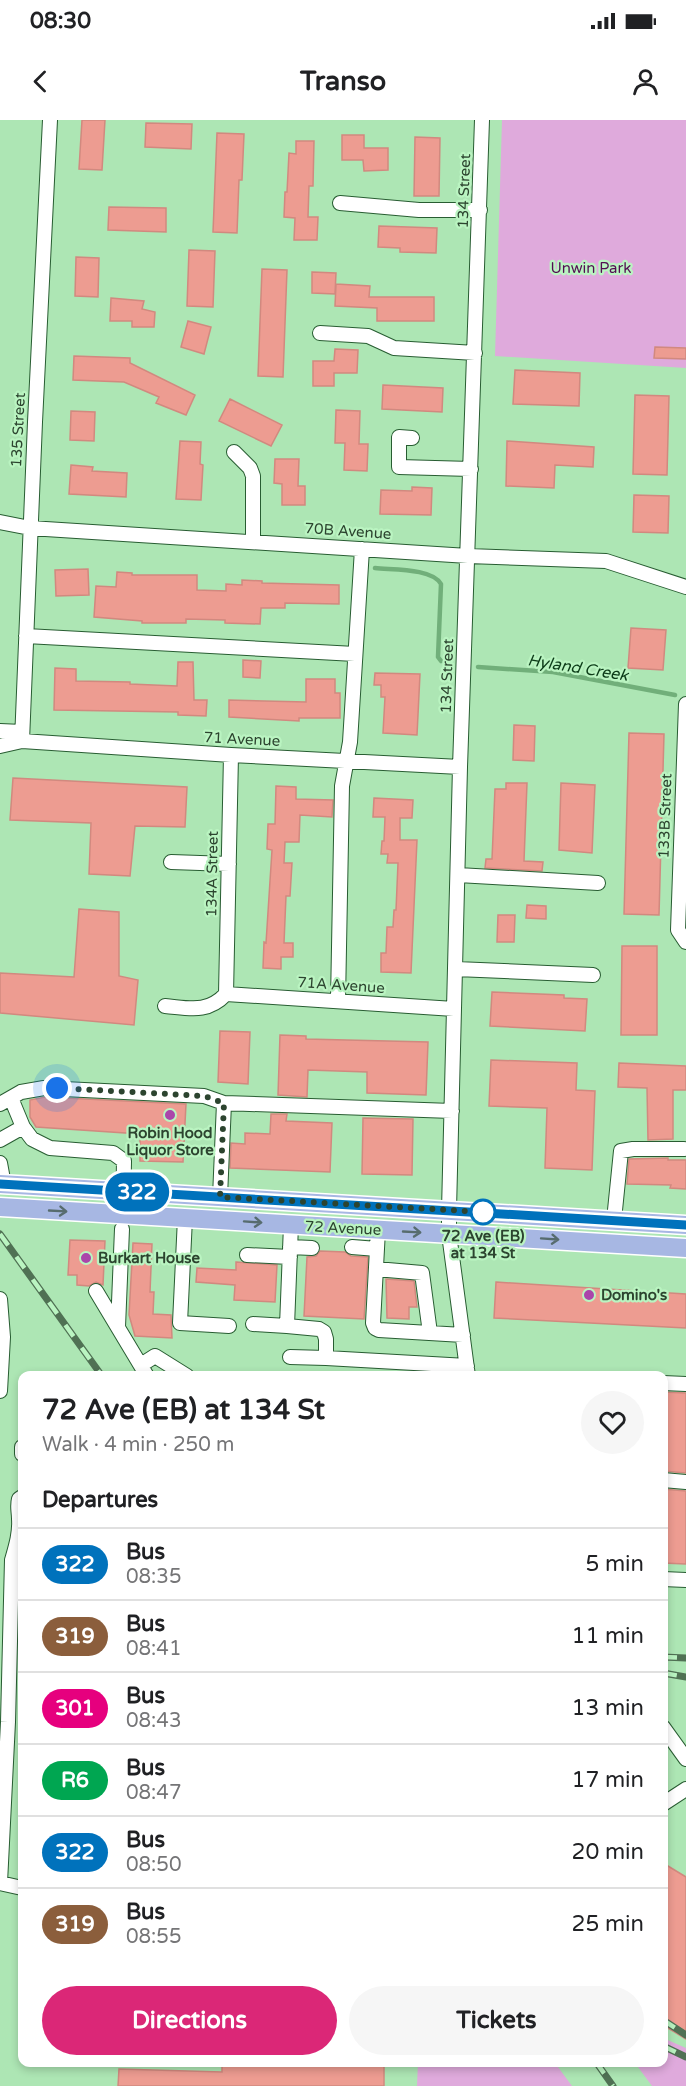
<!DOCTYPE html>
<html lang="en">
<head>
<meta charset="utf-8">
<style>
	:root { --surface:#fff; --page:#f6f6f6; --text:#202124; --muted:#757577; --line:#e0e0e0; --accent:#db2777 }
	body { margin:0; font-family:"Varela Round",sans-serif; background:var(--page); color:var(--text); height:100vh; display:flex; flex-direction:column; font-size:22px; white-space:nowrap }
	* { box-sizing:border-box; margin:0 }
	p { font-size:20px; color:var(--muted) }
	.icon { flex:none; width:33px; height:33px; fill:none; stroke:currentColor; stroke-width:2; stroke-linecap:round; stroke-linejoin:round }
	.map { position:relative; flex:1; overflow:hidden }
	.details { position:absolute; left:18px; top:1251px; width:650px; height:696px; display:flex; flex-direction:column; background:var(--surface); border-radius:12px; box-shadow:0 3px 9px #0003 }
	.details>* { flex:none }
	.badge { padding:0 12px; border-radius:20px; font-size:21px; line-height:39px }
	.you { position:absolute; width:30px; height:30px; margin:-15px; border:4px solid #fff; border-radius:50%; background:#1a73e8; box-shadow:0 0 0 9px #1a73e833 }
	.map>.badge { position:absolute; translate:-50% -50%; box-shadow:0 0 0 3px #fff }
	h2 { padding:0 24px; font-size:22px; line-height:54px }
	.round { display:grid; place-items:center; flex:none; width:63px; height:63px; border-radius:32px; background:var(--page) }
	.overview { display:flex; align-items:center; justify-content:space-between; height:102px; padding:0 24px }
	h1 { font-size:28px; font-weight:800; line-height:45px }
	.button { display:flex; gap:12px; margin-top:auto; padding:12px 24px }
	.button a { flex:1; height:69px; border-radius:36px; background:var(--accent); color:#fff; font-size:24px; font-weight:800; line-height:69px; text-align:center }
	.button a+a { background:var(--page); color:var(--text) }
	ul { padding:0; list-style:none }
	li { display:flex; align-items:center; gap:18px; height:72px; padding:0 24px; border-top:2px solid var(--line) }
	li div { flex:1 }
	li b { display:block; font-size:22px }
	li em { font-style:normal }
	li .badge { min-width:66px; font-weight:700; text-align:center }
	.status { display:flex; justify-content:space-between; align-items:center; height:42px; padding:0 30px; background:var(--surface); direction:ltr }
	.status svg { height:16px; fill:currentColor }
	header { display:flex; justify-content:space-between; align-items:center; height:78px; padding:0 24px; background:var(--surface); font-size:27px; font-weight:800 }
	.map>svg:first-child { display:block }
</style>
</head>
<body>
<div class="status"><b>08:30</b><svg viewBox="0 0 49 12"><path d="M0 12V9h3v3zM5 12V6h3v6zM10 12V3h3v9zM15 12V0h3v12zM26 1h20v11H26zM47 4h2v5h-2z"/></svg></div>
<header><svg class="icon" aria-label="back" viewBox="0 0 24 24"><path d="M15 5l-7 7 7 7"/></svg>Transo<svg class="icon" aria-label="person" viewBox="0 0 24 24"><circle cx="12" cy="8" r="4"/><path d="M4 21q1-7 8-7t8 7"/></svg></header>
<div class="map">
<svg width="686" height="1966" viewBox="0 0 686 1966">
	<rect width="100%" height="100%" fill="#ade6b4"/>
	<path fill="#dfaadc" d="M 502,0 L 686,0 L 686,248 L 495,236 Z
		M 663,1918 L 686,1928 L 686,1966 L 652,1966 L 635,1943 L 663,1942 Z
		M 418,1942 L 555,1943 L 572,1966 L 417,1966 Z"/>
	<g fill="none" stroke-linecap="round" stroke-linejoin="round">
		<path stroke="#71af7a" stroke-width="4.5" d="M 375,448 C 393,450 432,448 441,464 L 438,537 L 441,541
			M 478,547 L 553,552 L 675,575"/>
	</g>
	<path fill="#ed9c91" stroke="#d1897f" stroke-width="1.5" d="M 82,0 L 105,0 L 102,50 L 79,49 Z
		M 146,3 L 192,4 L 191,29 L 145,27 Z
		M 217,13 L 244,14 L 242,60 L 239,60 L 237,113 L 213,112 Z
		M 342,15 L 364,15 L 364,28 L 388,28 L 388,50 L 364,51 L 363,40 L 342,40 Z
		M 415,17 L 440,18 L 439,76 L 414,76 Z
		M 296,21 L 314,21 L 313,66 L 309,66 L 308,97 L 318,97 L 317,120 L 294,120 L 295,98 L 284,97 L 285,72 L 287,72 L 289,33 L 296,34 Z
		M 109,87 L 166,88 L 166,112 L 108,110 Z
		M 379,106 L 437,108 L 436,133 L 400,132 L 400,128 L 378,127 Z
		M 189,130 L 215,131 L 213,187 L 187,186 Z
		M 76,137 L 99,138 L 98,177 L 75,176 Z
		M 262,149 L 287,150 L 283,257 L 258,256 Z
		M 312,152 L 336,153 L 335,174 L 312,173 Z
		M 336,164 L 370,166 L 369,177 L 434,177 L 434,201 L 377,201 L 377,188 L 335,186 Z
		M 111,178 L 144,181 L 142,189 L 155,192 L 154,207 L 132,207 L 132,201 L 110,201 Z
		M 188,201 L 211,207 L 204,234 L 181,227 Z
		M 655,227 L 686,228 L 686,239 L 654,238 Z
		M 335,229 L 358,230 L 357,253 L 334,253 L 334,266 L 313,266 L 313,241 L 334,241 Z
		M 74,236 L 130,238 L 130,243 L 195,275 L 186,295 L 156,283 L 159,277 L 124,262 L 73,260 Z
		M 515,250 L 580,253 L 579,286 L 513,284 Z
		M 383,265 L 443,268 L 442,292 L 382,289 Z
		M 635,275 L 669,276 L 667,355 L 633,354 Z
		M 230,279 L 282,305 L 271,326 L 219,301 Z
		M 336,290 L 360,291 L 359,324 L 368,324 L 367,351 L 344,350 L 345,323 L 335,323 Z
		M 71,291 L 95,292 L 94,321 L 70,320 Z
		M 180,321 L 201,322 L 200,344 L 203,345 L 201,380 L 176,379 Z
		M 507,321 L 594,327 L 593,347 L 555,345 L 554,368 L 506,366 Z
		M 275,339 L 299,339 L 298,366 L 305,366 L 305,385 L 282,385 L 282,364 L 274,363 Z
		M 71,345 L 93,347 L 92,351 L 127,353 L 126,377 L 69,374 Z
		M 412,367 L 432,368 L 431,395 L 380,394 L 381,370 L 412,371 Z
		M 634,375 L 669,376 L 668,413 L 633,412 Z
		M 88,449 L 89,475 L 56,476 L 55,450 Z
		M 117,452 L 132,453 L 132,455 L 197,455 L 197,470 L 226,471 L 226,464 L 242,465 L 242,460 L 262,461 L 262,463 L 339,465 L 339,484 L 285,483 L 285,488 L 261,488 L 260,504 L 225,503 L 225,500 L 186,499 L 186,503 L 142,503 L 142,501 L 94,497 L 96,466 L 116,467 Z
		M 631,508 L 666,510 L 663,550 L 628,548 Z
		M 243,540 L 261,541 L 260,558 L 243,557 Z
		M 178,542 L 193,542 L 194,580 L 207,580 L 206,596 L 178,595 L 178,592 L 54,590 L 55,548 L 76,549 L 76,561 L 130,562 L 130,564 L 177,566 Z
		M 375,553 L 420,554 L 417,615 L 383,613 L 385,577 L 381,577 L 381,565 L 374,565 Z
		M 306,559 L 335,559 L 335,573 L 340,573 L 340,598 L 299,598 L 299,601 L 229,597 L 229,580 L 306,582 Z
		M 514,605 L 535,606 L 534,641 L 513,640 Z
		M 629,613 L 664,614 L 659,795 L 624,794 Z
		M 13,658 L 187,667 L 185,707 L 135,706 L 130,756 L 89,754 L 91,703 L 10,700 Z
		M 506,663 L 527,663 L 524,741 L 543,742 L 542,751 L 485,748 L 486,739 L 492,739 L 495,669 L 506,669 Z
		M 561,663 L 595,665 L 592,733 L 559,730 Z
		M 276,666 L 296,667 L 296,679 L 333,680 L 332,697 L 300,695 L 299,722 L 285,722 L 284,743 L 292,743 L 290,776 L 286,776 L 284,823 L 293,823 L 293,837 L 281,837 L 281,849 L 263,848 L 264,822 L 266,823 L 272,730 L 267,729 L 268,704 L 275,704 Z
		M 374,678 L 413,680 L 412,698 L 400,698 L 400,720 L 417,720 L 411,853 L 381,852 L 381,833 L 386,833 L 387,807 L 393,807 L 394,790 L 396,790 L 398,743 L 387,743 L 388,734 L 381,734 L 382,721 L 384,721 L 385,697 L 373,697 Z
		M 527,785 L 546,786 L 546,799 L 526,798 Z
		M 79,789 L 119,792 L 119,856 L 138,860 L 134,905 L 0,893 L 0,853 L 74,857 Z
		M 498,795 L 515,795 L 514,822 L 497,822 Z
		M 622,826 L 657,826 L 657,915 L 621,915 Z
		M 492,872 L 564,875 L 564,878 L 587,879 L 585,911 L 490,906 Z
		M 220,911 L 250,912 L 248,964 L 218,962 Z
		M 280,915 L 306,916 L 306,919 L 428,922 L 426,975 L 367,973 L 367,952 L 308,950 L 307,977 L 278,975 Z
		M 491,940 L 577,943 L 576,970 L 595,971 L 592,1050 L 545,1048 L 547,988 L 489,986 Z
		M 619,943 L 686,946 L 686,970 L 673,970 L 673,1019 L 648,1020 L 647,968 L 618,967 Z
		M 45,977 L 186,984 L 183,1042 L 140,1041 L 140,1014 L 36,1007 L 30,997 L 30,980 Z
		M 271,994 L 287,994 L 286,1001 L 332,1003 L 330,1052 L 230,1048 L 231,1023 L 245,1024 L 245,1013 L 270,1014 Z
		M 363,998 L 413,999 L 412,1055 L 362,1054 Z
		M 668,1038 L 668,1040 L 686,1040 L 686,1069 L 670,1068 L 671,1065 L 627,1064 L 629,1039 Z
		M 70,1120 L 105,1121 L 103,1165 L 96,1162 L 89,1166 L 77,1165 L 77,1155 L 68,1155 Z
		M 133,1123 L 152,1124 L 150,1172 L 154,1172 L 153,1194 L 171,1195 L 172,1218 L 135,1216 L 129,1195 Z
		M 320,1131 L 345,1132 L 351,1136 L 368,1137 L 364,1199 L 304,1196 L 307,1137 L 316,1136 Z
		M 236,1142 L 277,1145 L 275,1182 L 234,1180 L 235,1165 L 196,1162 L 197,1148 L 236,1150 Z
		M 386,1159 L 414,1161 L 417,1187 L 409,1187 L 409,1199 L 387,1198 Z
		M 496,1162 L 686,1174 L 686,1208 L 494,1198 Z
		M 663,1272 L 686,1273 L 686,1353 L 663,1351 Z
		M 663,1369 L 686,1371 L 686,1444 L 663,1443 Z
		M 663,1743 L 686,1757 L 686,1919 L 663,1905 Z
		M 222,1942 L 384,1942 L 384,1966 L 118,1966 L 119,1949 L 222,1952 Z"/>
	<g fill="none" stroke-linecap="round" stroke-linejoin="round">
		<g stroke="#285d32" stroke-width="16">
			<path id="minor" d="M 340,83 L 419,90 L 480,90
				M 320,213 L 368,216 L 394,228 L 475,233
				M 412,318 L 399,317 L 399,347 L 471,349
				M 234,332 L 250,348 L 253,356 L 253,422
				M 0,402 L 30,408 L 61,410 L 468,436 L 606,441 L 686,467
				M 26,516 L 355,534
				M 686,584 L 678,810 L 686,822
				M 0,611 L 22,612
				M 22,621 L 35,302 L 50,0
				M 0,626 L 22,621 L 231,635 L 460,647
				M 171,742 L 229,744
				M 458,755 L 598,763
				M 456,849 L 593,855
				M 226,874 L 231,635
				M 226,874 L 454,889
				M 338,881 L 342,666 L 350,622 L 362,429
				M 165,886 C 189,888 207,894 226,874
				M 11,978 L 23,1007 L 32,1019 L 50,1028 L 113,1033 L 124,1041 L 123,1095
				M 0,984 L 21,972 L 44,968 L 204,976 L 224,983 L 452,991
				M 0,1020 L 23,1007
				M 0,1043 L 4,1065
				M 220,1077 L 224,983
				M 185,1098 L 180,1203 L 229,1206
				M 614,1100 L 621,1031 L 633,1029 L 684,1029
				M 291,1105 L 287,1206 L 319,1209 L 324,1212 L 326,1219 L 326,1238 L 467,1246
				M 378,1110 L 373,1203 L 375,1208 L 379,1210 L 463,1215
				M 290,1127 L 312,1128
				M 352,1127 L 377,1129
				M 247,1135 L 290,1137
				M 376,1149 L 422,1153 L 430,1213
				M 96,1171 L 147,1256
				M 0,1179 L 3,1217 L 0,1271
				M 253,1204 L 287,1206
				M 118,1207 L 122,1109
				M 290,1237 L 326,1238
				M 141,1245 L 155,1236 L 187,1256
				M 468,1256 L 449,1114 L 449,1090 L 460,647 L 482,0
				M 663,1263 L 686,1264
				M 22,1327 L 22,1334
				M 663,1360 L 686,1362
				M 663,1459 L 686,1460
				M 663,1607 L 686,1639
				M 663,1684 L 686,1669
				M 0,1763 L 8,1602 L 12,1440 C 16,1426 20,1413 19,1399 C 19,1391 17,1387 19,1379 L 22,1377
				M 0,1763 L 22,1768"/>
		</g>
		<g stroke="#fff" stroke-width="21">
			<path id="major" d="M 0,1064 L 686,1105
				M 0,1087 L 686,1128"/>
		</g>
		<use href="#minor" stroke="#fff" stroke-width="14"/>
		<use href="#major" stroke="#a7b7e3" stroke-width="18"/>
		<g stroke="#507154" stroke-width="7">
			<path id="rail" d="M 0,1114 L 102,1256
				M 663,1537 L 686,1538
				M 663,1553 L 686,1557
				M 663,1900 L 686,1915
				M 663,1926 L 686,1937
				M 596,1942 L 613,1966"/>
		</g>
		<use href="#rail" stroke="#baf4c1" stroke-width="4.5" stroke-dasharray="14" stroke-linecap="butt"/>
	</g>
	<defs><path id="oneway-shaft" d="M-6 0H5M1.5-3L5.5 0L1.5 3" fill="none" stroke-width="1.6" stroke-linecap="round" stroke-linejoin="round" transform="scale(1.5)"/></defs>
	<g stroke="#576c6e">
		<use href="#oneway-shaft" transform="translate(58 1091) rotate(3)"/>
		<use href="#oneway-shaft" transform="translate(253 1102) rotate(4)"/>
		<use href="#oneway-shaft" transform="translate(412 1112) rotate(3)"/>
		<use href="#oneway-shaft" transform="translate(550 1119) rotate(4)"/>
	</g>
	<g fill="none" stroke-linecap="round" stroke-linejoin="round">
		<g stroke="#fff" stroke-width="14">
			<path id="line" d="M 0,1064 L 686,1105"/>
		</g>
		<use href="#line" stroke="#0072bc" stroke-width="9"/>
		<path stroke="#2c442f" stroke-width="6" stroke-dasharray="0 10.8" d="M 57,968 L 204,976 L 224,983 L 220,1077 L 483,1092"/>
	</g>
	<g fill="#ab45aa" stroke="#baf4c1" stroke-width="2">
		<circle cx="170" cy="995" r="6"/>
		<circle cx="86" cy="1138" r="6"/>
		<circle cx="589" cy="1175" r="6"/>
	</g>
	<circle fill="#fff" stroke="#0072bc" stroke-width="3" cx="483" cy="1092" r="12"/>
	<g text-anchor="middle" stroke-width="4.5" stroke-linejoin="round" paint-order="stroke">
		<g font-size="15" fill="#2c442f" stroke="#baf4c1">
			<text transform="translate(464 71) rotate(-88)" y="5">134 Street</text>
			<text transform="translate(18 310) rotate(-87)" y="5">135 Street</text>
			<text transform="translate(348 411) rotate(4)" y="5">70B Avenue</text>
			<text transform="translate(447 556) rotate(-88)" y="5">134 Street</text>
			<text transform="translate(242 619) rotate(3)" y="5">71 Avenue</text>
			<text transform="translate(665 696) rotate(-88)" y="5">133B Street</text>
			<text transform="translate(212 754) rotate(-89)" y="5">134A Street</text>
			<text transform="translate(341 865) rotate(4)" y="5">71A Avenue</text>
			<text transform="translate(343 1108) rotate(3)" y="5">72 Avenue</text>
		</g>
		<g font-size="15" fill="#520d52" stroke="#baf4c1">
			<text x="591" y="153">Unwin Park</text>
		</g>
		<g font-size="15" font-weight="bold" fill="#2c442f" stroke="#baf4c1" text-anchor="start">
			<text x="170" y="1018" text-anchor="middle">Robin Hood<tspan x="170" dy="17">Liquor Store</tspan></text>
			<text x="98" y="1143">Burkart House</text>
			<text x="601" y="1180">Domino's</text>
		</g>
		<g font-size="15" font-weight="bold" fill="#2c442f" stroke="#baf4c1">
			<text x="483" y="1121">72 Ave (EB)<tspan x="483" dy="17">at 134 St</tspan></text>
		</g>
		<g font-size="16" font-style="italic" fill="#0c3b18" stroke="#baf4c1">
			<text transform="translate(578 547) rotate(9)" y="6">Hyland Creek</text>
		</g>
	</g>
</svg>
<div class="you" style="left:57px;top:968px"></div>
<b class="badge" style="left:137px;top:1072px;background:#0072bc;color:#fff">322</b>
<section class="details">
<div class="overview"><div><h1>72 Ave (EB) at 134 St</h1><p>Walk · 4 min · 250 m</p></div><a class="round"><svg class="icon" aria-label="heart" viewBox="0 0 24 24"><path d="M12 20l-8-8c-3-5 5-10 8-4 3-6 11-1 8 4z"/></svg></a></div>
<h2>Departures</h2>
<ul>
<li><span class="badge" style="background:#0072bc;color:#fff">322</span><div><b>Bus</b><p>08:35</p></div><em>5 min</em></li>
<li><span class="badge" style="background:#8b5e3c;color:#fff">319</span><div><b>Bus</b><p>08:41</p></div><em>11 min</em></li>
<li><span class="badge" style="background:#e6007e;color:#fff">301</span><div><b>Bus</b><p>08:43</p></div><em>13 min</em></li>
<li><span class="badge" style="background:#00a651;color:#fff">R6</span><div><b>Bus</b><p>08:47</p></div><em>17 min</em></li>
<li><span class="badge" style="background:#0072bc;color:#fff">322</span><div><b>Bus</b><p>08:50</p></div><em>20 min</em></li>
<li><span class="badge" style="background:#8b5e3c;color:#fff">319</span><div><b>Bus</b><p>08:55</p></div><em>25 min</em></li>
</ul>
<div class="button"><a>Directions</a><a>Tickets</a></div>
</section>
</div>
</body>
</html>
